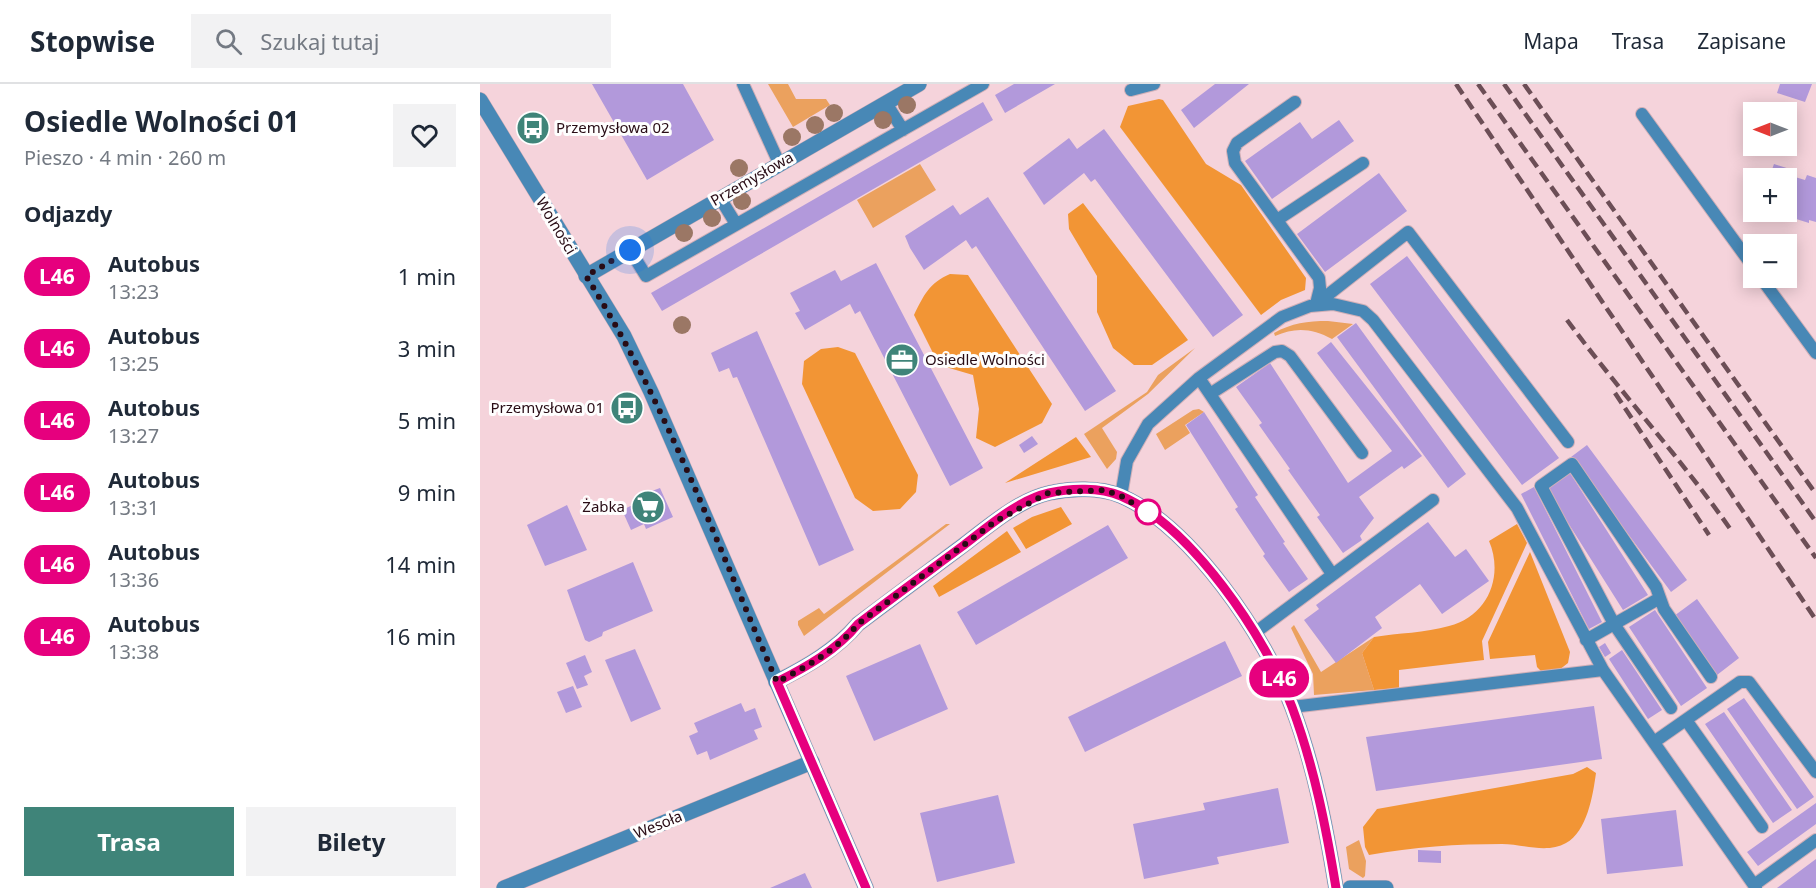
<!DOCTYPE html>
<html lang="pl">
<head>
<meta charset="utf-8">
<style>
	:root { --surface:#fff; --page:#f2f2f3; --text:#1f2937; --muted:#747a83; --line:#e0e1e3; --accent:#3f8479 }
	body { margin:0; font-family:"Noto Sans",sans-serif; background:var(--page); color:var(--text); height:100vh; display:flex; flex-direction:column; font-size:22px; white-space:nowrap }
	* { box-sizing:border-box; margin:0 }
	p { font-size:20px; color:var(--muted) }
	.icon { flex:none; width:33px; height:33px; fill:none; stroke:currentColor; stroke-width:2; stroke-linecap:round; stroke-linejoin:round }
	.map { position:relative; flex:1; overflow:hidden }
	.panel { display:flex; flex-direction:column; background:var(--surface); width:480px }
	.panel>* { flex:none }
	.badge { padding:0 12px; border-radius:20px; font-size:21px; line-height:39px }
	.needle { width:39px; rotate:270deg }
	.controls { position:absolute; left:1263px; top:18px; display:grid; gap:12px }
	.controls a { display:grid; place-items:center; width:54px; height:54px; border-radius:0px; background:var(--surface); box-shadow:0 3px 15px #0003; font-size:30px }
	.you { position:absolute; width:30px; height:30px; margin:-15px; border:4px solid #fff; border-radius:50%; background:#1a73e8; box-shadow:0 0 0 9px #1a73e833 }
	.map>.badge { position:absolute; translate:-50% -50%; box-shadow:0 0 0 3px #fff }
	h2 { padding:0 24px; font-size:22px; line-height:54px }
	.round { display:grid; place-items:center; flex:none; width:63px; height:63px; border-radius:0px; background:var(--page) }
	.head { display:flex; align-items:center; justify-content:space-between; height:102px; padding:0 24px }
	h1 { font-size:28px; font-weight:700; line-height:45px }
	.button { display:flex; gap:12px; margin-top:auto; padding:12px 24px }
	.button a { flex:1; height:69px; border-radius:0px; background:var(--accent); color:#fff; font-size:24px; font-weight:700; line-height:69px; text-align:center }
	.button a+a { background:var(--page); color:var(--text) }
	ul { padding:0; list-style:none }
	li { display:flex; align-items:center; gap:18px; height:72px; padding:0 24px }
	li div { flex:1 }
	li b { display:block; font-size:22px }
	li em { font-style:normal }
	li .badge { min-width:66px; font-weight:700; text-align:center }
	header { display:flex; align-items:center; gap:36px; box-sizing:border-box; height:84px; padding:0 30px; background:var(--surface); border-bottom:2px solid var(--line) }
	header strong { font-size:28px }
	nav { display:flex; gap:33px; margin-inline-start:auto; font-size:21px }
	.search { width:420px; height:54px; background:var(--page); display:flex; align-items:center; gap:15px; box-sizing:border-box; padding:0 21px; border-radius:0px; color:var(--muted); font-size:22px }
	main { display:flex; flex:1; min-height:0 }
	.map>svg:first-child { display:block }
</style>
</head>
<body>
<header>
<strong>Stopwise</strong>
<div class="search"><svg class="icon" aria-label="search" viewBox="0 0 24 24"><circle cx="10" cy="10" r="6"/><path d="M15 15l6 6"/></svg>Szukaj tutaj</div>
<nav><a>Mapa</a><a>Trasa</a><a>Zapisane</a></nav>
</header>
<main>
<section class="panel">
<div class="head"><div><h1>Osiedle Wolności 01</h1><p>Pieszo · 4 min · 260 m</p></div><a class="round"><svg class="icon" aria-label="heart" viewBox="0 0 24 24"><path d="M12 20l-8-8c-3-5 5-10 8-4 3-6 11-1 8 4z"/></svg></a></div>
<h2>Odjazdy</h2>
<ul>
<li><span class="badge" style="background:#e6007e;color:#fff">L46</span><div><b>Autobus</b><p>13:23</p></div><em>1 min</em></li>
<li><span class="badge" style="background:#e6007e;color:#fff">L46</span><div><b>Autobus</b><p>13:25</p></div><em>3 min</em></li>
<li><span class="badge" style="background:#e6007e;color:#fff">L46</span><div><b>Autobus</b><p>13:27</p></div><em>5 min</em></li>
<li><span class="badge" style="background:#e6007e;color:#fff">L46</span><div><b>Autobus</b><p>13:31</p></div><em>9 min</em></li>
<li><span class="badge" style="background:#e6007e;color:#fff">L46</span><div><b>Autobus</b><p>13:36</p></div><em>14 min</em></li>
<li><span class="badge" style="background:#e6007e;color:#fff">L46</span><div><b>Autobus</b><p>13:38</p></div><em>16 min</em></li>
</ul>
<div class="button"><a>Trasa</a><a>Bilety</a></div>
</section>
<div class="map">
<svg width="1336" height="804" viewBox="0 0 1336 804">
	<rect width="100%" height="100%" fill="#f5d3db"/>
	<path fill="#eba15e" d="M 288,0 L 308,0 L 316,15 L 346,15 L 350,21 L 313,43 Z
		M 440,80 L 456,106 L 393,144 L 377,116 Z
		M 848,237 L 873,240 L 852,255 C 832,244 815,243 795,252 L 794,249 C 812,239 827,237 848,237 Z
		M 715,264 L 668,310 L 622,344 L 637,368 L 636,375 L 627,385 L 604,350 L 667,308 L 678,291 Z
		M 719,325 L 724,328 L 705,341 L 710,349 L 685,366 L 676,350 L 713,326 Z
		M 466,440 L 470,440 L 324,552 L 318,541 L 318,537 L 339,524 L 344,530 Z
		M 814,541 L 841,588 L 894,553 L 882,569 L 894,606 L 834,611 L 833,590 L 811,544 Z
		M 879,756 L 886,777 L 885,792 L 883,794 L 869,785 L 866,763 Z"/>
	<path fill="#f29535" d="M 679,15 L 683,16 L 726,80 L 761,101 L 826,194 L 825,206 L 801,216 L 781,231 L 640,43 L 648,22 Z
		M 603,119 L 708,256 L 672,281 L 654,281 L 633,264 L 617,228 L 617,192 L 589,145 L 588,130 Z
		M 470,190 L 488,191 L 572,320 L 562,339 L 515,363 L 496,354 L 499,325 L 493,291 L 459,281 L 434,231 C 444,211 449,199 470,190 Z
		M 358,263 L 375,269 L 438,391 L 436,408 L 420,425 L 393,427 L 375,414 L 322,300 L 324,277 L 341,265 Z
		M 596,353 L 611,373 L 525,399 Z
		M 581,423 L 592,440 L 546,465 L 533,444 L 552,433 Z
		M 1037,440 L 1047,459 L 1002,557 L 1004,576 L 919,586 L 919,604 L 894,606 L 882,569 L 894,553 C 918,549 945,549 969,542 C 1008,532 1024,492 1009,457 Z
		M 527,447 L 541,468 L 459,513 L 453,502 Z
		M 1050,468 L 1090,568 L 1088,579 L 1079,586 L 1062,588 L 1057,583 L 1055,571 L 1010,575 L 1008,558 Z
		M 1107,683 L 1116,689 C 1113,711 1107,748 1086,759 C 1067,770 1042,760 1022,760 C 977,760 933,763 889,771 L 885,763 L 883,743 L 897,725 L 1093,690 Z"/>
	<path fill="#b299db" d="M 112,0 L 203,0 L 234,56 L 167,96 Z
		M 534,0 L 575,0 L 525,29 L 515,11 Z
		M 735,0 L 769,0 L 714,44 L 701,26 Z
		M 1300,0 L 1332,0 L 1325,18 L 1297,9 Z
		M 503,18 L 513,36 L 182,227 L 171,209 Z
		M 859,36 L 874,57 L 792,115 L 765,77 L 820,38 L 832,55 Z
		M 624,45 L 763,231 L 733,253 L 615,95 L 611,98 L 604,89 L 564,121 L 543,89 L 589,54 L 597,65 Z
		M 1294,80 L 1316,87 L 1315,93 L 1325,96 L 1327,91 L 1336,94 L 1336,138 L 1329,136 L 1329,139 L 1313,134 L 1315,128 L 1306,125 L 1306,94 L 1289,94 Z
		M 899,89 L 927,127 L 845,188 L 817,150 Z
		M 508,113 L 636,307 L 605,327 L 496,162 L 492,165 L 486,156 L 444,186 L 430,164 L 425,152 L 473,121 L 480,131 Z
		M 927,172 L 1079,374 L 1042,401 L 890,200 Z
		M 396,179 L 503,384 L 470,402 L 380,227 L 375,230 L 370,220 L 325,246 L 315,229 L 320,227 L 310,209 L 355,186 L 361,197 Z
		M 876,239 L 986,390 L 968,404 L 857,253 Z
		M 277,247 L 374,466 L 339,482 L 257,293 L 253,294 L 249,284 L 239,288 L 231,269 Z
		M 851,258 L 942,372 L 924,385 L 922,382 L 879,413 L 894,434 L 880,452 L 882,456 L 863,469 L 837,433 L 840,431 L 808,386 L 810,385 L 779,341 L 782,339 L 756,303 L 790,279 L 868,399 L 912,367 L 837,269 Z
		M 724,328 L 778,411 L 775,413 L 805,458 L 803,459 L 828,495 L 809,508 L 783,472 L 785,470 L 755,425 L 758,423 L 706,341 Z
		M 552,352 L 558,360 L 544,369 L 539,361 Z
		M 1107,361 L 1207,496 L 1191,508 L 1091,373 Z
		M 1090,389 L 1168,511 L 1143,526 L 1066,404 Z
		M 1054,403 L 1122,538 L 1109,545 L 1041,410 Z
		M 180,404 L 193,433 L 166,445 L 164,440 L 151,446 L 142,426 L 155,420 L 153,414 Z
		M 87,421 L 107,466 L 65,482 L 47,441 Z
		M 948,438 L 975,473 L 986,465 L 1009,497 L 962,530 L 940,500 L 895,533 L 902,544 L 856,579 L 824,536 L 839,525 L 836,521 Z
		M 628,441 L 648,474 L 496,561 L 477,528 Z
		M 153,478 L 173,527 L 123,548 L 122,552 L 109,558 L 105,556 L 87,506 Z
		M 1217,515 L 1259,574 L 1237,591 L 1194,532 Z
		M 1175,526 L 1227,604 L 1201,622 L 1149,543 Z
		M 745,557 L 762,592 L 605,668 L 588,633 Z
		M 1125,559 L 1131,569 L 1125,573 L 1119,563 Z
		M 440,560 L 468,625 L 394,657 L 366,592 Z
		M 155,565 L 181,625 L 151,638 L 125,576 Z
		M 1142,566 L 1182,626 L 1168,635 L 1129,575 Z
		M 105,571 L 112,588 L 104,592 L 108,601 L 97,605 L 86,579 Z
		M 93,602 L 102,623 L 86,629 L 77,608 Z
		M 1264,614 L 1334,713 L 1317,725 L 1247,625 Z
		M 261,619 L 265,628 L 275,624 L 282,643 L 274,646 L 278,655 L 230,676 L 227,667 L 217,671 L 209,652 L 218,648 L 214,639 Z
		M 1114,622 L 1122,675 L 896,707 L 886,653 Z
		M 1244,628 L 1312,726 L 1293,739 L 1225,640 Z
		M 798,704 L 809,759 L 737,773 L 739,780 L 664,795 L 653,740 L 725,726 L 723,719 Z
		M 518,711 L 535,779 L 457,798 L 440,729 Z
		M 1336,719 L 1336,740 L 1278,782 L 1267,768 Z
		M 1196,726 L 1203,782 L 1127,790 L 1121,735 Z
		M 938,766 L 961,767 L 961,779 L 938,778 Z
		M 1336,775 L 1336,804 L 1297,804 Z
		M 325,789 L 332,804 L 290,804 Z"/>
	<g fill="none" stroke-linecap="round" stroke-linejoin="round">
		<g stroke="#d0afb7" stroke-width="14">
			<path id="service" d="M 263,0 L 299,79
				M 651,6 L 674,0
				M 815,18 L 757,59 L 753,67 L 755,79 L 839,194 L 840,204 L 836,220
				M 406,19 L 423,46
				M 1162,30 L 1274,184
				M 240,114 L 256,140
				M 797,136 L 883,79
				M 150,166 L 166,192 L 503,0
				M 1281,194 L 1336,269
				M 835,221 L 928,148 L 1088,358
				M 719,294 L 852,490
				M 730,310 L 795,268 L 802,267 L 810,272 L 882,369
				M 641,412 L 647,377 L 668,340 L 719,294 L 802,233 L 830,222 L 853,220 L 883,227 L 893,236 L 1037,424 L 1123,586 L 1276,804
				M 776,548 L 953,416
				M 1106,556 L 1180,514
				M 812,623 L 1123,586
				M 1191,624 L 1134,540 L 1061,402 L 1092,380 L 1176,503 L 1184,525 L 1231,593
				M 1206,636 L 1282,743
				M 1174,658 L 1260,598 L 1269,598 L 1336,688
				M 1274,801 L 1336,756"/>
		</g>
		<g stroke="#d0afb7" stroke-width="16">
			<path id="minor" d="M 106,192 L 439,0
				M 296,598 C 326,583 356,566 378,540 C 411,515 444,491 477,466 C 503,447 537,416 569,409 C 591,404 620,403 641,412 C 711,442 786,553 812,623 C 834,681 846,743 856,804
				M 24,804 L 332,678
				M 870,804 L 906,804"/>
		</g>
		<g stroke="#d0afb7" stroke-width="16">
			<path id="tertiary" d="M 0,16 L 144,252 L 171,308 L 386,804"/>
		</g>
		<use href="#service" stroke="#4888b6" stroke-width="12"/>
		<use href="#minor" stroke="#4888b6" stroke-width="15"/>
		<use href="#tertiary" stroke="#4888b6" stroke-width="15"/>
		<path stroke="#6c4e56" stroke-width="4.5" stroke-dasharray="12 6" stroke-linecap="butt" d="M 976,0 L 1336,536
			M 998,0 L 1336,474
			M 1024,0 L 1336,438
			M 1044,0 L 1336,410
			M 1087,236 C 1140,308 1200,373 1251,446
			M 1135,309 L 1229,451"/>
	</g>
	<g fill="#9b7765">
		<circle cx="427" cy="21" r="9"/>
		<circle cx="354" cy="29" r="9"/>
		<circle cx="403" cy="36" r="9"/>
		<circle cx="335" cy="41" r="9"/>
		<circle cx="312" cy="53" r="9"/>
		<circle cx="259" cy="84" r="9"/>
		<circle cx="262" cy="117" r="9"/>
		<circle cx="232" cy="134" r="9"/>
		<circle cx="204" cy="149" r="9"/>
		<circle cx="202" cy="241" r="9"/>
	</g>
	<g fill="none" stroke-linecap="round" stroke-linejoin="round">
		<g stroke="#fff" stroke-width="14">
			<path id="line" d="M 386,804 L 297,598 C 326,583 357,566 378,540 C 413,513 449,487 484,461 C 509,442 538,416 569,409 C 590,404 620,403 641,412 C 711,442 786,553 812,623 C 834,682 846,743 856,804"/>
		</g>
		<use href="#line" stroke="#e6007e" stroke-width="9"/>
		<path stroke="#280c15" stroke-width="6" stroke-dasharray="0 10.8" d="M 150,166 L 106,192 C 186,318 237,461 297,598 C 326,583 357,566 378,540 L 516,437 L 568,409 L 624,406 L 641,412 L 674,432 L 668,428"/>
	</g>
	<defs>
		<g id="bus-disc" transform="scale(1.725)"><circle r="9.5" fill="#3f8479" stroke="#fefefe"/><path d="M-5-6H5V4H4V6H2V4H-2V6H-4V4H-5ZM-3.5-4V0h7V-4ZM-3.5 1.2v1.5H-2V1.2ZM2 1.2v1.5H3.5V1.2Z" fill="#fff"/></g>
		<g id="office-disc" transform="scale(1.725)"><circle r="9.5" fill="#3f8479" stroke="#fefefe"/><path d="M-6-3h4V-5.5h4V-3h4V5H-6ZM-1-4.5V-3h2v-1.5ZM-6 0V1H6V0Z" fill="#fff"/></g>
		<g id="supermarket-disc" transform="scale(1.725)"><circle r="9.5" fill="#3f8479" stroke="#fefefe"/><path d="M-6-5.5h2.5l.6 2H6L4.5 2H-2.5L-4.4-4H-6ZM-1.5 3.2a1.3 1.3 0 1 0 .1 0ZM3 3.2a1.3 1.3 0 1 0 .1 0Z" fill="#fff"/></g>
	</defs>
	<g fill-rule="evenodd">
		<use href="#bus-disc" x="53" y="44"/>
		<use href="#office-disc" x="422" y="276"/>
		<use href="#bus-disc" x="147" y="324"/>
		<use href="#supermarket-disc" x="168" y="423"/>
	</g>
	<circle fill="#fff" stroke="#e6007e" stroke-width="3" cx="668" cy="428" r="12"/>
	<g text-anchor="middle" stroke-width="6" stroke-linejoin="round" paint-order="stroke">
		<g font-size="15" fill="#280c15" stroke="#fefefe" text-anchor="start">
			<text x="76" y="49">Przemysłowa 02</text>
			<text x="445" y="281">Osiedle Wolności</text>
			<text x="124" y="329" text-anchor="end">Przemysłowa 01</text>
			<text x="145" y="428" text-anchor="end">Żabka</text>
		</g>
		<g font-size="15" fill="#280c15" stroke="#fefefe">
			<text transform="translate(272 95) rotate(-30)" y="5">Przemysłowa</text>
			<text transform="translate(76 142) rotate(59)" y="5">Wolności</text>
			<text transform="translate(178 741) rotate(-22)" y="5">Wesoła</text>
		</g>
	</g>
</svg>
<div class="controls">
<a><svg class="needle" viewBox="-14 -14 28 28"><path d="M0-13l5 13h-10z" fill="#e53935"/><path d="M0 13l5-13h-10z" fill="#747a83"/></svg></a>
<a>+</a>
<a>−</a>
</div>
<div class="you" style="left:150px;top:166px"></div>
<b class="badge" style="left:799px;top:594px;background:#e6007e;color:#fff">L46</b>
</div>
</main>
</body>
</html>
